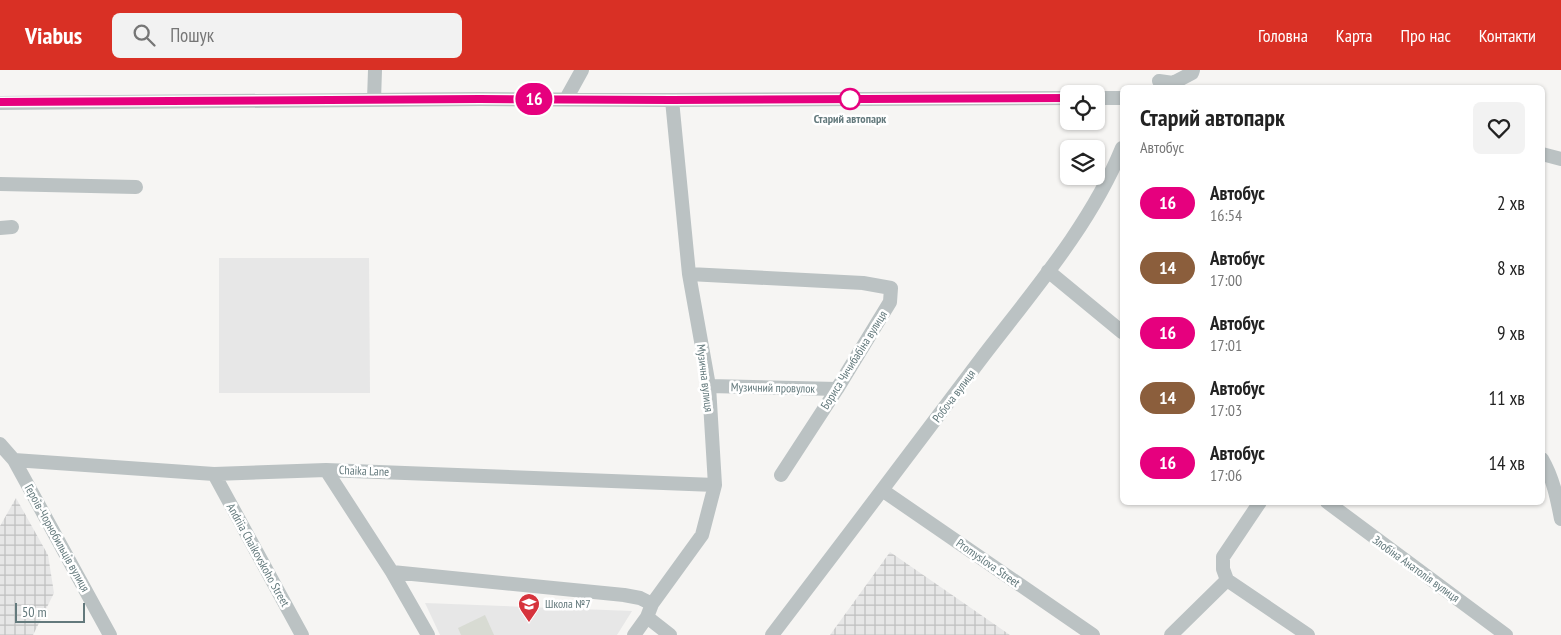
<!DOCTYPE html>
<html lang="uk">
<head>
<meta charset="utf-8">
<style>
	:root { --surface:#fff; --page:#f2f2f2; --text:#222; --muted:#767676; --accent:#d93025 }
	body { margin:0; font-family:"PT Sans Narrow",sans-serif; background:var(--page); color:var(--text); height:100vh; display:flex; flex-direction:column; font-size:19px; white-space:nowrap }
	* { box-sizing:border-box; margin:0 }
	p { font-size:16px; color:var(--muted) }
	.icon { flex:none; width:28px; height:28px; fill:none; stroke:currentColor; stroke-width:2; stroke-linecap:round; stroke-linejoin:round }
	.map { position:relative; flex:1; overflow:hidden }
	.side { position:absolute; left:1120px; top:15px; width:425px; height:420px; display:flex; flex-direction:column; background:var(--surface); border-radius:8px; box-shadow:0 1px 4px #0004 }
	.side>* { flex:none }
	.badge { padding:0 10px; border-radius:16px; font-size:18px; line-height:32px }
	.fabs { position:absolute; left:1060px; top:15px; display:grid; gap:10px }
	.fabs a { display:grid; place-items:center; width:45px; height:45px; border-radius:8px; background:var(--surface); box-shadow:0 1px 4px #0004; font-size:25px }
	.scale { position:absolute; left:15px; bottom:12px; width:70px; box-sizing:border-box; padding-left:5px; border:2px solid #63797c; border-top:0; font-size:14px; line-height:18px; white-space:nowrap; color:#63797c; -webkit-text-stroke:4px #fff; paint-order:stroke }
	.map>.badge { position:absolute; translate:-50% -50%; box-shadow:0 0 0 2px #fff }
	.round { display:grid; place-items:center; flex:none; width:52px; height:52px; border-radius:8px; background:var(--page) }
	.summary { display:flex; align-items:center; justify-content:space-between; height:85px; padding:0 20px }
	h1 { font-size:24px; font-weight:800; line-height:38px }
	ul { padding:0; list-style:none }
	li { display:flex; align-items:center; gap:15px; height:65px; padding:0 20px }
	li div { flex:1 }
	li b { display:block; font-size:19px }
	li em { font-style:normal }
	li .badge { min-width:55px; font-weight:700; text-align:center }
	header { display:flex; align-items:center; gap:30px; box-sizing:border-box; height:70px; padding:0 25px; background:var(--accent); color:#fff }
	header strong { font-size:24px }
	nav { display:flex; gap:28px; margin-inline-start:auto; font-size:18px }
	.search { width:350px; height:45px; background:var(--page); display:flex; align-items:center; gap:12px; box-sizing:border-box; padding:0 18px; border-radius:8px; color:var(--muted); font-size:19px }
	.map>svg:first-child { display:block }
</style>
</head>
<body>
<header>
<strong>Viabus</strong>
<div class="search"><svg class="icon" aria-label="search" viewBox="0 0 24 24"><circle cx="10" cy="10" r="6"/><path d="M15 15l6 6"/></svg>Пошук</div>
<nav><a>Головна</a><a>Карта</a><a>Про нас</a><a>Контакти</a></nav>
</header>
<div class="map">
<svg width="1561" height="565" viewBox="0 0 1561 565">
	<defs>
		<pattern id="industrial-grid" width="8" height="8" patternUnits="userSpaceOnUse" patternTransform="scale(1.25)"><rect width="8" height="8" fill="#e7e7e7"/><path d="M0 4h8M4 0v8" fill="none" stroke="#bfc0c0"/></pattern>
	</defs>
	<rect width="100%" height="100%" fill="#f6f5f3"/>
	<path fill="#e7e7e7" d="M 219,188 L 369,188 L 370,323 L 219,323 Z
		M 425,533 L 632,541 L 617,565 L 440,565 Z"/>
	<path fill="url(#industrial-grid)" d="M 16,428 L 48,485 L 54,523 L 33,565 L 0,565 L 0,456 Z
		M 890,482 L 1010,565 L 830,565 Z"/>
	<path fill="#d8dbd3" d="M 485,545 L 494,565 L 461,565 L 458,558 Z"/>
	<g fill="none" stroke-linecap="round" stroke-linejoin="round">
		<path stroke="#bbc2c3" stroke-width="14" d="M 1159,11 L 1173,13 L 1192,3 L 1193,0
			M 1096,28 L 1122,28
			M 566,29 L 582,0
			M 374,30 L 375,0
			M 0,33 L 480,29 L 672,30 L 1069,28
			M 1542,84 L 1561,89
			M 0,114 L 136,117
			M 0,158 L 12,157
			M 1048,201 L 1122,262
			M 689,204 L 863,213 L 891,218 L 890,232 L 837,319 L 781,405
			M 709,316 L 837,319
			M 0,374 L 14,390 L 110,565
			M 1542,389 C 1553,408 1557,428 1561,449
			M 14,390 L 214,404 L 326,400 L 715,415
			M 326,400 L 392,502 L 428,565
			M 214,404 L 302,565
			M 882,420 L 1093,565
			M 1327,432 L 1506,565
			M 392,502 L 624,525 L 640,528 L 652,534
			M 1227,510 L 1308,565
			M 647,547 L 670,565
			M 634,565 L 647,547 L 652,534 L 702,465 L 715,415 L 709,316 L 689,204 L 672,30
			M 772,565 C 843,472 914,378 984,285 C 1034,220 1091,154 1122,78
			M 1171,565 L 1227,510 L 1223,499 L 1223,487 L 1260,432"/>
	</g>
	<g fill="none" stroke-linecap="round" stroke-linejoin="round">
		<g stroke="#fff" stroke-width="11">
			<path id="line" d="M 0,32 L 480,29 L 672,30 L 1069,28"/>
		</g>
		<use href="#line" stroke="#e6007e" stroke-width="8"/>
	</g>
	<defs>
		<g id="school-pin" transform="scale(1.125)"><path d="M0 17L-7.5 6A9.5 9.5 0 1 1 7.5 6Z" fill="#d6333c" stroke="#fff"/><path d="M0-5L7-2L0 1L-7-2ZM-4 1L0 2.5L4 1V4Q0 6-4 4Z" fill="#fff"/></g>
	</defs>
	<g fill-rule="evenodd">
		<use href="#school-pin" x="529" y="534"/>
	</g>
	<circle fill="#fff" stroke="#e6007e" stroke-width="2.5" cx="850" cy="29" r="10"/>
	<g text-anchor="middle" stroke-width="5" stroke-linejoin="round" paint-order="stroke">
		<g font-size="12" font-weight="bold" fill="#63797c" stroke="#fff">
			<text x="850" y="53">Старий автопарк</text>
		</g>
		<g font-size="12" fill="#63797c" stroke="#fff">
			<text transform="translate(854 290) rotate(-58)" y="4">Бориса Чичибабіна вулиця</text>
			<text transform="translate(705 308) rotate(83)" y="4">Музична вулиця</text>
			<text transform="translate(773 318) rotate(1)" y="4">Музичний провулок</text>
			<text transform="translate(954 326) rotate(-53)" y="4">Робоча вулиця</text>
			<text transform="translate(364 401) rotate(2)" y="4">Chaika Lane</text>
			<text transform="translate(57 468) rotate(61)" y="4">Героїв-Чорнобильців вулиця</text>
			<text transform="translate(258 485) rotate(61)" y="4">Andriia Chaikovskoho Street</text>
			<text transform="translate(988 493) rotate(35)" y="4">Promyslova Street</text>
			<text transform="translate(1416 499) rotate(36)" y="4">Злобіна Анатолія вулиця</text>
		</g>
		<g font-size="12" fill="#63797c" stroke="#fff" text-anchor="start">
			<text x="545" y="538">Школа №7</text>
		</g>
	</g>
</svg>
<div class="fabs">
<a><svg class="icon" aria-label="locate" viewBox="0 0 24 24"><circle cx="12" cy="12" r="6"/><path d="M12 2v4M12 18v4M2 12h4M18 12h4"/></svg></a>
<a><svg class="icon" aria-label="layers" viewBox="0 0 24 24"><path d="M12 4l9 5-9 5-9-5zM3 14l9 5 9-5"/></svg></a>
</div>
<div class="scale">50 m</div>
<b class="badge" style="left:534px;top:29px;background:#e6007e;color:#fff">16</b>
<section class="side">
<div class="summary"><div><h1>Старий автопарк</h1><p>Автобус</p></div><a class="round"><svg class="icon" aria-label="heart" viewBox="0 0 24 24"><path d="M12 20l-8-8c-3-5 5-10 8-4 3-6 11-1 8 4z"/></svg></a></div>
<ul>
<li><span class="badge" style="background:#e6007e;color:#fff">16</span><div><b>Автобус</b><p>16:54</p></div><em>2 хв</em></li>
<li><span class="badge" style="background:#8b5e3c;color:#fff">14</span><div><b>Автобус</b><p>17:00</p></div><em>8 хв</em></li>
<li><span class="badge" style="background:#e6007e;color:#fff">16</span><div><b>Автобус</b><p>17:01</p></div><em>9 хв</em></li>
<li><span class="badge" style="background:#8b5e3c;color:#fff">14</span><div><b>Автобус</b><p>17:03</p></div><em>11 хв</em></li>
<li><span class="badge" style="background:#e6007e;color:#fff">16</span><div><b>Автобус</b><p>17:06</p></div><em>14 хв</em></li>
</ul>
</section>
</div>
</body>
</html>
